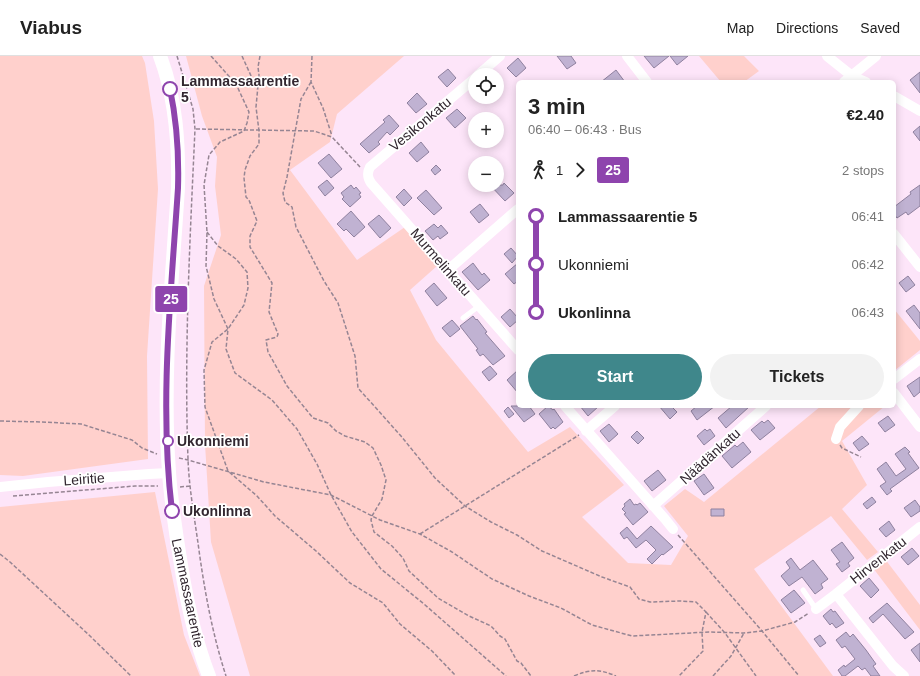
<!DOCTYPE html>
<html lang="en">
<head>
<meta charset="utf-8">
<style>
	:root { --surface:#fff; --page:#f2f2f2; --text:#222; --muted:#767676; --line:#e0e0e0; --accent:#3f878b }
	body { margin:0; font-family:Arial,sans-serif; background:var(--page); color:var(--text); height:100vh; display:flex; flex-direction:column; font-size:15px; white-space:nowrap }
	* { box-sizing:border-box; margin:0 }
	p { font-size:13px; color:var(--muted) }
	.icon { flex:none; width:22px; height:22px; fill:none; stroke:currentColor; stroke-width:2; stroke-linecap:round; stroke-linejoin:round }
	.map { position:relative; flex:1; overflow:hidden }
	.sheet { position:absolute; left:516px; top:24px; width:380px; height:328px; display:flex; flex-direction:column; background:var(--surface); border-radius:6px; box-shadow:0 2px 10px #0003 }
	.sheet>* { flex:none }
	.badge { padding:0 8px; border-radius:3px; font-size:14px; line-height:26px }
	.buttons { position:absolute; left:468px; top:12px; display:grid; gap:8px }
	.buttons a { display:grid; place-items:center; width:36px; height:36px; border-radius:50%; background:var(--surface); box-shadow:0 2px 10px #0003; font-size:20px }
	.map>.badge { position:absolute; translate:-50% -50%; box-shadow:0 0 0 2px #fff }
	.legs { display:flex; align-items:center; gap:6px; height:44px; padding:0 12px; font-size:13px }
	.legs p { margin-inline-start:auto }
	.headline { display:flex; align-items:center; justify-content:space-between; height:68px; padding:0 12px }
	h1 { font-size:22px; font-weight:700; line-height:30px }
	.action { display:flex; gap:8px; margin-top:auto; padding:8px 12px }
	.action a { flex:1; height:46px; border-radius:24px; background:var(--accent); color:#fff; font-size:16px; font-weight:700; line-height:46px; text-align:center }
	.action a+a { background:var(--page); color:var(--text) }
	ul { padding:0 12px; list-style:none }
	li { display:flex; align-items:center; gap:14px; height:48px; font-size:15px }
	li i { display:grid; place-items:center; width:6px; height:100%; margin:0 5px; background:currentColor }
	li i::after { content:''; width:10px; height:10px; margin:-5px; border:3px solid; border-radius:50%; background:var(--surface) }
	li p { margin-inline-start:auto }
	li:first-child i { background:linear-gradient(#0000 50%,currentColor 0) }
	li:last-child i { background:linear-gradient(currentColor 50%,#0000 0) }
	header { display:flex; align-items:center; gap:24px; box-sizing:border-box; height:56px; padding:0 20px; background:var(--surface); border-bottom:1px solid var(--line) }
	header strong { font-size:19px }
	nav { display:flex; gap:22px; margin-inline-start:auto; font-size:14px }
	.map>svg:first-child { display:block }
</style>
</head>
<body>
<header>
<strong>Viabus</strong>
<nav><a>Map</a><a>Directions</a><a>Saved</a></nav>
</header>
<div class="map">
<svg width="920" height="620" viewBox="0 0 920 620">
	<rect width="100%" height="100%" fill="#fde5f9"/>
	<path fill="#ffd0cc" d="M 0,0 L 142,0 L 145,7 L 154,65 L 158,133 L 147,300 L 148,403 L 23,420 L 0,419 Z
		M 186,0 L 404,0 L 337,58 L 330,86 L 290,114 L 357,204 L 405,171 L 437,210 L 410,234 L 436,284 L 528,396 L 570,371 L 624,429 L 582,461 L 628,507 L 671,509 L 688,480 L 664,450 L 685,433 L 704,446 L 821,350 L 885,350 L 842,385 L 867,429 L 842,453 L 878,496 L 867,504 L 831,460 L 754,513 L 833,620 L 250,620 L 211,486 L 205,388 L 204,230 L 221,179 L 215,130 L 217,101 L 202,60 Z
		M 699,0 L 744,0 L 759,15 L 744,26 L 721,26 Z
		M 894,253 L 920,285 L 920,294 L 894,315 Z
		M 155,436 L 184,579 L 200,620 L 0,620 L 0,451 Z
		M 885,503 L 920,549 L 920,574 L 873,512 Z"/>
	<path fill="#c0b2d2" stroke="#8f819f" d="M 557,0 L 571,0 L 576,7 L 567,13 Z
		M 644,0 L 669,0 L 654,12 Z
		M 670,0 L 688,0 L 677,9 Z
		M 518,2 L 526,12 L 516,21 L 507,12 Z
		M 448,13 L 456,22 L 447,31 L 438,21 Z
		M 616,14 L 625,26 L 601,26 Z
		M 920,16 L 920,37 L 910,24 Z
		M 417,37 L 427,48 L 416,57 L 407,47 Z
		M 457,53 L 466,62 L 455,72 L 446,62 Z
		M 389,59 L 399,70 L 390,79 L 387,76 L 378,86 L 380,88 L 369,97 L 360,88 L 385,66 L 383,64 Z
		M 920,70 L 920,85 L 913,76 Z
		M 421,86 L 429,96 L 417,106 L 409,97 Z
		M 329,98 L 342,113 L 331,122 L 318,107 Z
		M 436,109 L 441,114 L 435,119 L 431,114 Z
		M 327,124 L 334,132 L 325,140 L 318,131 Z
		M 504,127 L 514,137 L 505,145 L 490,129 L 503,129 Z
		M 351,129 L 354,133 L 356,131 L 361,137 L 359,138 L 361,141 L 350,151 L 342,143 L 344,141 L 341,137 Z
		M 920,129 L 920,150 L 908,159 L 906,156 L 897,162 L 894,158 L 894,151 L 911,138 L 910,136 Z
		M 404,133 L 412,142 L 404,150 L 396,141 Z
		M 426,134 L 442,152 L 434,159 L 417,142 Z
		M 480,148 L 489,159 L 479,167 L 470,156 Z
		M 351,155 L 365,171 L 354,181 L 346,173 L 344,175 L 337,168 Z
		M 379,159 L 391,172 L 380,182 L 368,168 Z
		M 434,168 L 438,172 L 441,169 L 448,177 L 440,183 L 438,180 L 433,184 L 425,175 Z
		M 511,192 L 518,200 L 512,207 L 504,198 Z
		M 473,207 L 482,219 L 484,217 L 490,224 L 478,234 L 462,216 Z
		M 518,207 L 518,225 L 514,228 L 505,218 Z
		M 908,220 L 915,229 L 906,236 L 899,227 Z
		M 434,227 L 447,242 L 437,250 L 425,235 Z
		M 914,249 L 920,257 L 920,273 L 906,255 Z
		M 510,253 L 518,262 L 518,264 L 510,271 L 501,261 Z
		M 473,260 L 476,264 L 477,263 L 487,276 L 485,277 L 505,300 L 493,309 L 483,298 L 480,300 L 476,294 L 478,293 L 460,270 Z
		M 452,264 L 460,273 L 450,281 L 442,272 Z
		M 490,310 L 497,318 L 489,325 L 482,316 Z
		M 518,314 L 518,337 L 507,324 Z
		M 920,321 L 920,336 L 914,341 L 907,330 Z
		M 511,350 L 529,350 L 535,358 L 524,366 Z
		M 548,350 L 553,354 L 554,353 L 563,366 L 555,373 L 553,371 L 551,373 L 539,358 Z
		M 580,350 L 599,350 L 588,360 Z
		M 659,350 L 671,350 L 677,356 L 670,363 Z
		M 697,350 L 715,350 L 697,364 L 691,355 Z
		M 732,350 L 750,350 L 726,372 L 718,362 Z
		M 508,351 L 514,358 L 509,362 L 504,355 Z
		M 888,360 L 895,369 L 885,376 L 878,367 Z
		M 768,364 L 775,372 L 760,384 L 751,374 L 762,365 L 764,367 Z
		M 609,368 L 618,378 L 609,386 L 600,375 Z
		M 705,373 L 707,375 L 710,373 L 715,380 L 704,389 L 697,380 Z
		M 637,375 L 644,382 L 638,388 L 631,381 Z
		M 862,380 L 869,388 L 859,395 L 853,387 Z
		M 743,386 L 751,396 L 732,412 L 722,400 L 735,389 L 737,391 Z
		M 905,391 L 910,396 L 908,397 L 919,412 L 890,433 L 892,435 L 887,439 L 880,430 L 886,426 L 877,413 L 886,406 L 896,420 L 906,413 L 895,398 Z
		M 658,414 L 666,424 L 652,435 L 644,425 Z
		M 704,418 L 714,432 L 704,439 L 694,425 Z
		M 872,441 L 876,446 L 867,453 L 863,448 Z
		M 630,443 L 634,449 L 636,448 L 637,449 L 640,447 L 648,456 L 633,469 L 624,458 L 626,457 L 622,453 L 625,450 L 624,448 Z
		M 915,444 L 920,451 L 920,455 L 911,461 L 904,452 Z
		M 711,453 L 724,453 L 724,460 L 711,460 Z
		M 889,465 L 895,474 L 886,481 L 879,473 Z
		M 651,470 L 673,491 L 663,499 L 662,498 L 652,508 L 647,503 L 656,494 L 646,484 L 636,492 L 627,481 L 624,483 L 620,477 L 627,471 L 637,483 Z
		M 842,486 L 854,502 L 848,507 L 850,510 L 842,516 L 836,508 L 840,506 L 831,494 Z
		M 912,492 L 919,500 L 908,509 L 901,501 Z
		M 791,502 L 800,514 L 813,504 L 828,523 L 821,528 L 823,532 L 815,538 L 802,521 L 789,530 L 781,520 L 790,512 L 786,506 Z
		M 869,522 L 879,534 L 871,542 L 860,530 Z
		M 794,534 L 805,547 L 791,557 L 781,544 Z
		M 887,547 L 914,576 L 905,583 L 883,558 L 873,567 L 869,562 Z
		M 831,553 L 833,556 L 835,555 L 844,567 L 836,572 L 832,567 L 830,569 L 823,560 Z
		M 846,576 L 850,581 L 853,578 L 866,594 L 876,608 L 873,610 L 880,620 L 871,620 L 865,612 L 862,614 L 858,610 L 845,620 L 842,620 L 838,614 L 844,609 L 845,611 L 855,603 L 845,590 L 842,592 L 836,584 Z
		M 820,579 L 826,587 L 820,591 L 814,583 Z
		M 920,587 L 920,606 L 911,594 Z"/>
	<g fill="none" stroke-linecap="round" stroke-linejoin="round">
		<path stroke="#968593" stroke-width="1.5" stroke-dasharray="4 2" stroke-linecap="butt" d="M 177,0 L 193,53 L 195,73 C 190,183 184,293 188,403 C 189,431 194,459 198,487 C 204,532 212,577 226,620
			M 211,0 L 236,28 L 249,56 L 247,67 L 244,75 L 220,86 L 209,99 L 204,129 L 207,176 L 206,210 L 214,243 L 228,273 L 226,293 L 235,317 L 272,344 L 297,373 L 317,408 L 331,439 L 352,476 L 381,513 L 424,548 L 506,620
			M 242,0 L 257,33
			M 260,0 L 258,11 L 259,19 L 256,51 L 259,75 L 259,88 L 250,100 L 245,114 L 244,122 L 246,141 L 249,144 L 257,165 L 250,180 L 250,191 L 272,227 L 269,256 L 278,278 L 277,281 L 266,284 L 268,296 L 287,330 L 313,362 L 328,367 L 336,375 L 345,380 L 365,386 L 373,392 L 381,409 L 386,424 L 382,443 L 372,460 L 371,464 L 374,476 L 392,490 L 403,502 L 409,515 L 438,542 L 469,560 L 491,570 L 500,580 L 505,583 L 517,605 L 521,607 L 531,620
			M 312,0 L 311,26 L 323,52 L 332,80
			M 311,26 L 301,43 L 287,121 L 283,137 L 285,146 L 292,151 L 296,171 L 324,225 L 338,247 L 355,300 L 358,332 L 401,380 L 435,422 L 465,450 L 491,466 L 517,479 L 542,495 L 602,521 L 630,531 L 639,543 L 650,546 L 680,545 L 696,546 L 706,556 L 702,576 L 703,595 L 679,620
			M 196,73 L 314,75 L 332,81 L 361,112
			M 207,176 L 218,190 L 236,203 L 247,216 L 248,232 L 244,249 L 228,273 L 212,286 L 204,314 L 205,351 L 228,415 L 257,440 L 275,460 L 316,495 L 350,527 L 383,547 L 400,568 L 432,595 L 456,620
			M 0,365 L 42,366 L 81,368 L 132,384 L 142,392 L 157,398
			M 840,389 L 842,392 L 861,401
			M 179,402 L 188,404 L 264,426 L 331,439 L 380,464 L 420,478 L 452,496 L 492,523 L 529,540 L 561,552 L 592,569 L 632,580 L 709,576 L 744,577 L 762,575 L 795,566 L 809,557
			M 180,431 L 190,430
			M 13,440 L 135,430 L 158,430
			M 420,478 L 579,379
			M 678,479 L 762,575 L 799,620
			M 0,498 L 10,506 L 89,579 L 131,620
			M 706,556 L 725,577 L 756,620
			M 574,620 C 590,613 600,613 616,620
			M 713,620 L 731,600 L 744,577"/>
		<path stroke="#fff" stroke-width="5" d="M 463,262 L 479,250
			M 803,534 L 816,553"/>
		<path stroke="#fff" stroke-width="10" d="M 627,0 L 647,26
			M 827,0 L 852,20 L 866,26
			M 478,19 L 500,0
			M 475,22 L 370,111 C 367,117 367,121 371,127 L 518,294
			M 844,26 L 876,0
			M 894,40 L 920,55
			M 894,178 L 920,211
			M 448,214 L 518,153
			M 894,323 L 920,303
			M 894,337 L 920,371
			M 565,350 L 665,463 L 673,473
			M 586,375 L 615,350
			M 836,383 L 840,371 L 859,350
			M 0,431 L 48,426 L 149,418 L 169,417
			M 653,450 L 766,350
			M 816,553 L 836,538
			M 904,620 L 893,610 L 836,538 L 920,471"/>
		<path stroke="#fff" stroke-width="14" d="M 160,0 C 176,42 179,87 178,132 C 172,226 162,321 169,416 C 171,447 176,478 181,509 C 187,547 195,584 209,620"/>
	</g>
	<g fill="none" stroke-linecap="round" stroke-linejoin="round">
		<g stroke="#fff" stroke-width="9">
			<path id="line-1" d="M 170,33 C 177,66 179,98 178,132 C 171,239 159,348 172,455"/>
		</g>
		<use href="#line-1" stroke="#8e44ad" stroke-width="6"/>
	</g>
	<g fill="#fff" stroke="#8e44ad" stroke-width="2">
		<circle cx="170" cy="33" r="7"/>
		<circle cx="168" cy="385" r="5"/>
		<circle cx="172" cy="455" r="7"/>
	</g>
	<g text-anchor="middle" stroke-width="3.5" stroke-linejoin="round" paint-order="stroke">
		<g font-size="14" font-weight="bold" fill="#322730" stroke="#fff" text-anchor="start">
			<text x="181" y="30">Lammassaarentie<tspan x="181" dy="16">5</tspan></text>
			<text x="177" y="390">Ukonniemi</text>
			<text x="183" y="460">Ukonlinna</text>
		</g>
		<g font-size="14" fill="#322730" stroke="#fff">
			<text transform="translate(420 68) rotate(-40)" y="5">Vesikonkatu</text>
			<text transform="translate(441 206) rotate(49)" y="5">Murmelinkatu</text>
			<text transform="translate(710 400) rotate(-42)" y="5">Näädänkatu</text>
			<text transform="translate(84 423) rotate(-4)" y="5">Leiritie</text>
			<text transform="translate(878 504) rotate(-38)" y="5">Hirvenkatu</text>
			<text transform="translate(188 537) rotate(78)" y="5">Lammassaarentie</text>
		</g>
	</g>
</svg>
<div class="buttons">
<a><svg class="icon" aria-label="locate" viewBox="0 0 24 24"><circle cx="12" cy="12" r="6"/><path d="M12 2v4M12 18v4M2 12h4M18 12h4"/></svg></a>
<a>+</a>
<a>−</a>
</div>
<b class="badge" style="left:171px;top:243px;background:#8e44ad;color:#fff">25</b>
<section class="sheet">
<div class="headline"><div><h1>3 min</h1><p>06:40 – 06:43 · Bus</p></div><b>€2.40</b></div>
<div class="legs"><svg class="icon" aria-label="walk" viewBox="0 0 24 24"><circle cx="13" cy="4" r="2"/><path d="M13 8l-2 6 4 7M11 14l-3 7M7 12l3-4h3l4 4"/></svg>1<svg class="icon" aria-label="forward" viewBox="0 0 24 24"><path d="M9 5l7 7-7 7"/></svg><b class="badge" style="background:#8e44ad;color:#fff">25</b><p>2 stops</p></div>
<ul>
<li><i style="color:#8e44ad"></i><b>Lammassaarentie 5</b><p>06:41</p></li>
<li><i style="color:#8e44ad"></i><span>Ukonniemi</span><p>06:42</p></li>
<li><i style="color:#8e44ad"></i><b>Ukonlinna</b><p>06:43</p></li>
</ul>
<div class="action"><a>Start</a><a>Tickets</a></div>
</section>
</div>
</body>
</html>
